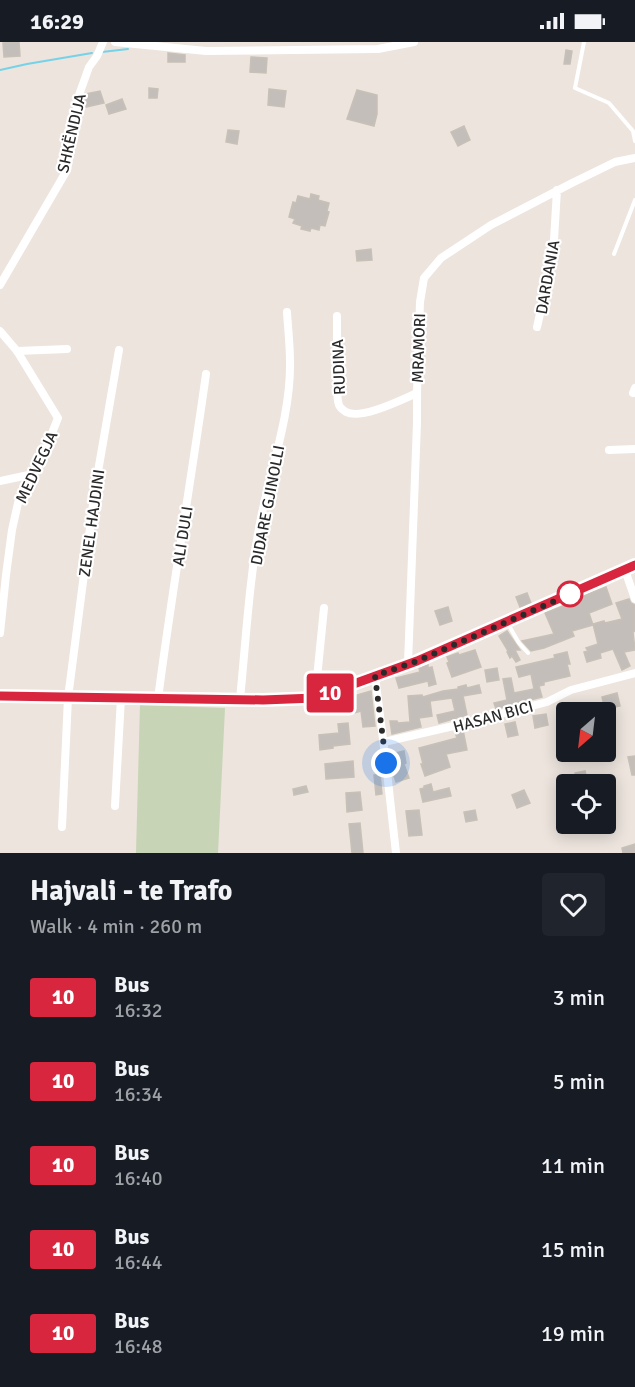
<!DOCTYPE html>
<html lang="en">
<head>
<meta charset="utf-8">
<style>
	:root { --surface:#171b24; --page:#20242c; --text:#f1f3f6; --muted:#9ea1a6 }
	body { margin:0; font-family:Signika,sans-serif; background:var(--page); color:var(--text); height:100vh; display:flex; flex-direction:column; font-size:22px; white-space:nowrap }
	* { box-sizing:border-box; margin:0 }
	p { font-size:20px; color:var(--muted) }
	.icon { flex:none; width:33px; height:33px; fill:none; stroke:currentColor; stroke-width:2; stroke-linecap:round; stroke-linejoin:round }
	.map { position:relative; height:811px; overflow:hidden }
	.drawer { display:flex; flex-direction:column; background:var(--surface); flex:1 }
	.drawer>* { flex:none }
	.badge { padding:0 12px; border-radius:4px; font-size:21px; line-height:39px }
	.needle { width:39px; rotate:208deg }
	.controls { position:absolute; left:556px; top:660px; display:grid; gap:12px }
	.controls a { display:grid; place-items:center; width:60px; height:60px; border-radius:6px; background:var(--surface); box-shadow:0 3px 15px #0003; font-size:30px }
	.you { position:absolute; width:30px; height:30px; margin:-15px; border:4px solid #fff; border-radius:50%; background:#1a73e8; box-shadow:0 0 0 9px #1a73e833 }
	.map>.badge { position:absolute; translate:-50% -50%; box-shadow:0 0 0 3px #fff }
	.round { display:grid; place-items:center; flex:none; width:63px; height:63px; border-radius:6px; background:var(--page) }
	.headline { display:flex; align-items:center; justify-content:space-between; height:102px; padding:0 30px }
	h1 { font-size:28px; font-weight:700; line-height:45px }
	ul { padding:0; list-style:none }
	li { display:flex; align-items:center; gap:18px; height:84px; padding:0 30px }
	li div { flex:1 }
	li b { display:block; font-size:22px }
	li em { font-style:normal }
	li .badge { min-width:66px; font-weight:700; text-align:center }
	.status { display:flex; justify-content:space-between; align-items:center; height:42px; padding:0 30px; background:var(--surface); direction:ltr }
	.status svg { height:16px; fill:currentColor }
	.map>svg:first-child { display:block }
</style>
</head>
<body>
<div class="status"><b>16:29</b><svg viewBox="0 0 49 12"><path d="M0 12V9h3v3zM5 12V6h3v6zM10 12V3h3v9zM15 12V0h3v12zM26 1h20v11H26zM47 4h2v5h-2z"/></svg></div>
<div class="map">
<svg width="635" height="811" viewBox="0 0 635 811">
	<rect width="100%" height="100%" fill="#ece4dd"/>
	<path fill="#c7d4b5" d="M 140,663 L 225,666 L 218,811 L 136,811 Z"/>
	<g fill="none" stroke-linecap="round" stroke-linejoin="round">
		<path stroke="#76d2e8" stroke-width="2" d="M 102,10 L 128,7
			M 0,28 L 27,22 L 92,11"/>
	</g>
	<path fill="#c4beba" stroke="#c7c0b7" stroke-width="1.5" d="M 19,0 L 20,14 L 4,15 L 3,1 Z
		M 566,8 L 572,9 L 570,22 L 564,22 Z
		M 168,11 L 185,13 L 185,20 L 168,20 Z
		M 251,15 L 267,16 L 266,31 L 250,30 Z
		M 149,46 L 158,47 L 157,56 L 149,56 Z
		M 269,47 L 286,49 L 284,65 L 268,63 Z
		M 357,48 L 377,53 L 377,72 L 374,84 L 347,77 Z
		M 100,49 L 104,61 L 86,65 L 84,57 L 86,52 Z
		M 122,57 L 126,67 L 109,72 L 106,63 Z
		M 464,84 L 470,98 L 458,104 L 451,90 Z
		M 228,88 L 239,89 L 237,102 L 226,100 Z
		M 311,152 L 319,154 L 318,158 L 329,161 L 327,169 L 329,170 L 325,184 L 320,183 L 319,188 L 311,186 L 310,189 L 301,187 L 302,184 L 293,181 L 295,177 L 289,175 L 293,160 L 296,161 L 298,154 L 310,157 Z
		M 371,207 L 372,218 L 357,219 L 356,209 Z
		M 606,545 L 612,562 L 589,571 L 593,583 L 572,589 L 574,594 L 544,606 L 531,609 L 522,599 L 554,592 L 545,571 L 584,556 L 583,554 Z
		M 527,551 L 531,561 L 520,565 L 516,555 Z
		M 629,557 L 631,561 L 635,563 L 635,589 L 633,590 L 635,608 L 624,610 L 630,624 L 622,628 L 613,607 L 600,611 L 601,616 L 587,620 L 584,610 L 588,609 L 586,606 L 598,602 L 593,582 L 604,579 L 605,581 L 622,577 L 616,561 Z
		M 448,565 L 452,579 L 440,583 L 435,569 Z
		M 507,589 L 520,608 L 515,608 L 520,618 L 516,620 L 512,614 L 510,616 L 507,610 L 508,609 L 499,594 Z
		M 475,608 L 481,625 L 452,635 L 447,621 L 449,620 L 447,615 L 458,611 L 459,613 Z
		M 567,610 L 570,622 L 567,622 L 570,634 L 544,640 L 544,643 L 539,644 L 542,655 L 496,667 L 494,661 L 507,658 L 503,637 L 511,636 L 514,651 L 534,647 L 531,632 L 519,635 L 516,625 L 555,616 L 554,613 Z
		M 428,623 L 428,626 L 432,625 L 436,642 L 429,644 L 428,639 L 399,646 L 396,636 L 420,630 L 419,626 Z
		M 497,626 L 499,638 L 487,640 L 485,628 Z
		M 466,643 L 467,646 L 479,643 L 481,651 L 463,654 L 467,673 L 439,681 L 437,673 L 455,669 L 452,656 L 430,659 L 432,674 L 419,676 L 421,685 L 392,692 L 390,679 L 397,679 L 398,681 L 410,680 L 408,654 L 422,653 L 423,655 L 443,649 L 458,647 L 458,645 Z
		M 371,649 L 375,684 L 363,685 L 361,669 L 354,671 L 353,666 L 336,671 L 333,660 Z
		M 617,651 L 620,664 L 605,667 L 602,655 Z
		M 567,665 L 567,680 L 560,681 L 558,667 Z
		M 546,672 L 548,683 L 535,686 L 533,674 Z
		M 515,680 L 518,693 L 508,695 L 505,682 Z
		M 348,681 L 350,702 L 333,704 L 333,706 L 320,708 L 319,693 L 339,691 L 338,682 Z
		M 463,688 L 467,708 L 446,712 L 450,725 L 425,734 L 421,722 L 423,722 L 419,706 L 457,696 L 455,690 Z
		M 404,709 L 406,721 L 404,722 L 409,736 L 396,740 L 393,731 L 394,729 L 391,712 Z
		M 635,714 L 635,733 L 632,733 L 628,715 Z
		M 353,719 L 354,735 L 326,737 L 325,722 Z
		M 585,729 L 588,741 L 578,742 L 575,731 Z
		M 380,732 L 382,752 L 376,753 L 374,733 Z
		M 431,742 L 433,750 L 449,746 L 451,754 L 423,760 L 420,747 L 424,746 L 424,744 Z
		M 306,744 L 308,750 L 294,753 L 293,747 Z
		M 524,748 L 530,761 L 517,766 L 512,753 Z
		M 360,750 L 362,768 L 347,770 L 346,751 Z
		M 419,768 L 422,793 L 409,794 L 406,769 Z
		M 475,768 L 477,778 L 466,780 L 464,770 Z
		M 360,781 L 363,811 L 352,811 L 349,782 Z
		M 635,802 L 635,811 L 623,811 L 622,806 Z"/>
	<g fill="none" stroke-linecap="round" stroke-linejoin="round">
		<path stroke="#fff" stroke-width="4" d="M 584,0 L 575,46 L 609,61 L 633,89 L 635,99
			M 614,212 L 635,158
			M 508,582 L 519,601 L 528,611"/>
		<path stroke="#fff" stroke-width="8" d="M 115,0 L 206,9 L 378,7 L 414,0
			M 0,243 L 67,128 L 79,53 L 89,25 L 97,14 L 103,0
			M 337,274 C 337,294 337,315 337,335 C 338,344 336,355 339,363 C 340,366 343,368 346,370 C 361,378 401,358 417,351
			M 537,285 L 553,215 L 557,148
			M 0,289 L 17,309 L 58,376 L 43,414 L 18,461 L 12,488 L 6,533 L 0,591
			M 17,309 L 67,307
			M 633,351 L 635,346
			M 609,408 L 635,407
			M 0,439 L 33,432
			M 625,528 L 635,557
			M 408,622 L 417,381 L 417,351 L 420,260 L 424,236 L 441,216 L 491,183 L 572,141 L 615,120 L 635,116
			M 375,634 L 386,721 L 396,811
			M 315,656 L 324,566
			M 158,657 C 172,548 191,440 206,332
			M 240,657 C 246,598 249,539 260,481 C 270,428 291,373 290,320 C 290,303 288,286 287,270
			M 384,700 L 458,683 L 547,660 L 571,648 L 635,631
			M 115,764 L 121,656
			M 62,785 L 68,656 L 95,447 L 119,308"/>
		<path stroke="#fff" stroke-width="10" d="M 0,654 L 263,658 L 315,656 L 417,619 L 635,523"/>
	</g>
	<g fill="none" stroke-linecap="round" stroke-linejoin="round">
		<g stroke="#fff" stroke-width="14">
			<path id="line" d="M 0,654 L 263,658 L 315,656 L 417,619 L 635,523"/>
		</g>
		<use href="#line" stroke="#d7263d" stroke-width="9"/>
		<path stroke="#2a2a2a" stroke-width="6" stroke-dasharray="0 10.8" d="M 386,721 L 375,634 L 417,619 L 571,552 L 570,552"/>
	</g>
	<circle fill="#fff" stroke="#d7263d" stroke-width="3" cx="570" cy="552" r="12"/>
	<g text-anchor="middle" stroke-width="4.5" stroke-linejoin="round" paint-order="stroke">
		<g font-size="16" fill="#2a2a2a" stroke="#fff">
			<text transform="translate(71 91) rotate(-77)" y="6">SHKËNDIJA</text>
			<text transform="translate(547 235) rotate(-80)" y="6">DARDANIA</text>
			<text transform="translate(418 306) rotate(-88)" y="6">MRAMORI</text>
			<text transform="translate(338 325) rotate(-92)" y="6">RUDINA</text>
			<text transform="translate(36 425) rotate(-65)" y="6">MEDVEGJA</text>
			<text transform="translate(267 463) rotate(-79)" y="6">DIDARE GJINOLLI</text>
			<text transform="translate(91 481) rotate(-82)" y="6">ZENEL HAJDINI</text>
			<text transform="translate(182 494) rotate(-81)" y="6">ALI DULI</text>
			<text transform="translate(493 674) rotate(-15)" y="6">HASAN BICI</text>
		</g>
	</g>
</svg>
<div class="controls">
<a><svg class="needle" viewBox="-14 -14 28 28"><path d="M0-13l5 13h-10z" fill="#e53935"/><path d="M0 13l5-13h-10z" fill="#9ea1a6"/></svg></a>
<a><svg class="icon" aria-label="locate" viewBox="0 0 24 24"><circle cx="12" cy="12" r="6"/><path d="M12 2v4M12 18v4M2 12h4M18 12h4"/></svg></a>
</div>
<div class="you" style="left:386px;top:721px"></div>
<b class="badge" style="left:330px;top:651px;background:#d7263d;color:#fff">10</b>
</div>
<section class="drawer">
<div class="headline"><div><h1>Hajvali - te Trafo</h1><p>Walk · 4 min · 260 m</p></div><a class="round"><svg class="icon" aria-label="heart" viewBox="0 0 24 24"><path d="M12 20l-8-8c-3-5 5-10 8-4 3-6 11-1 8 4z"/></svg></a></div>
<ul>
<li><span class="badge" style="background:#d7263d;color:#fff">10</span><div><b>Bus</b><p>16:32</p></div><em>3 min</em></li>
<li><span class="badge" style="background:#d7263d;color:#fff">10</span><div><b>Bus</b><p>16:34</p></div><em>5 min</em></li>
<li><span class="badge" style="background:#d7263d;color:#fff">10</span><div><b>Bus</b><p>16:40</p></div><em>11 min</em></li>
<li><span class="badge" style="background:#d7263d;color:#fff">10</span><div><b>Bus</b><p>16:44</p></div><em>15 min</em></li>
<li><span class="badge" style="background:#d7263d;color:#fff">10</span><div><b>Bus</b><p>16:48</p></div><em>19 min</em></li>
</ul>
</section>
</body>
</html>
